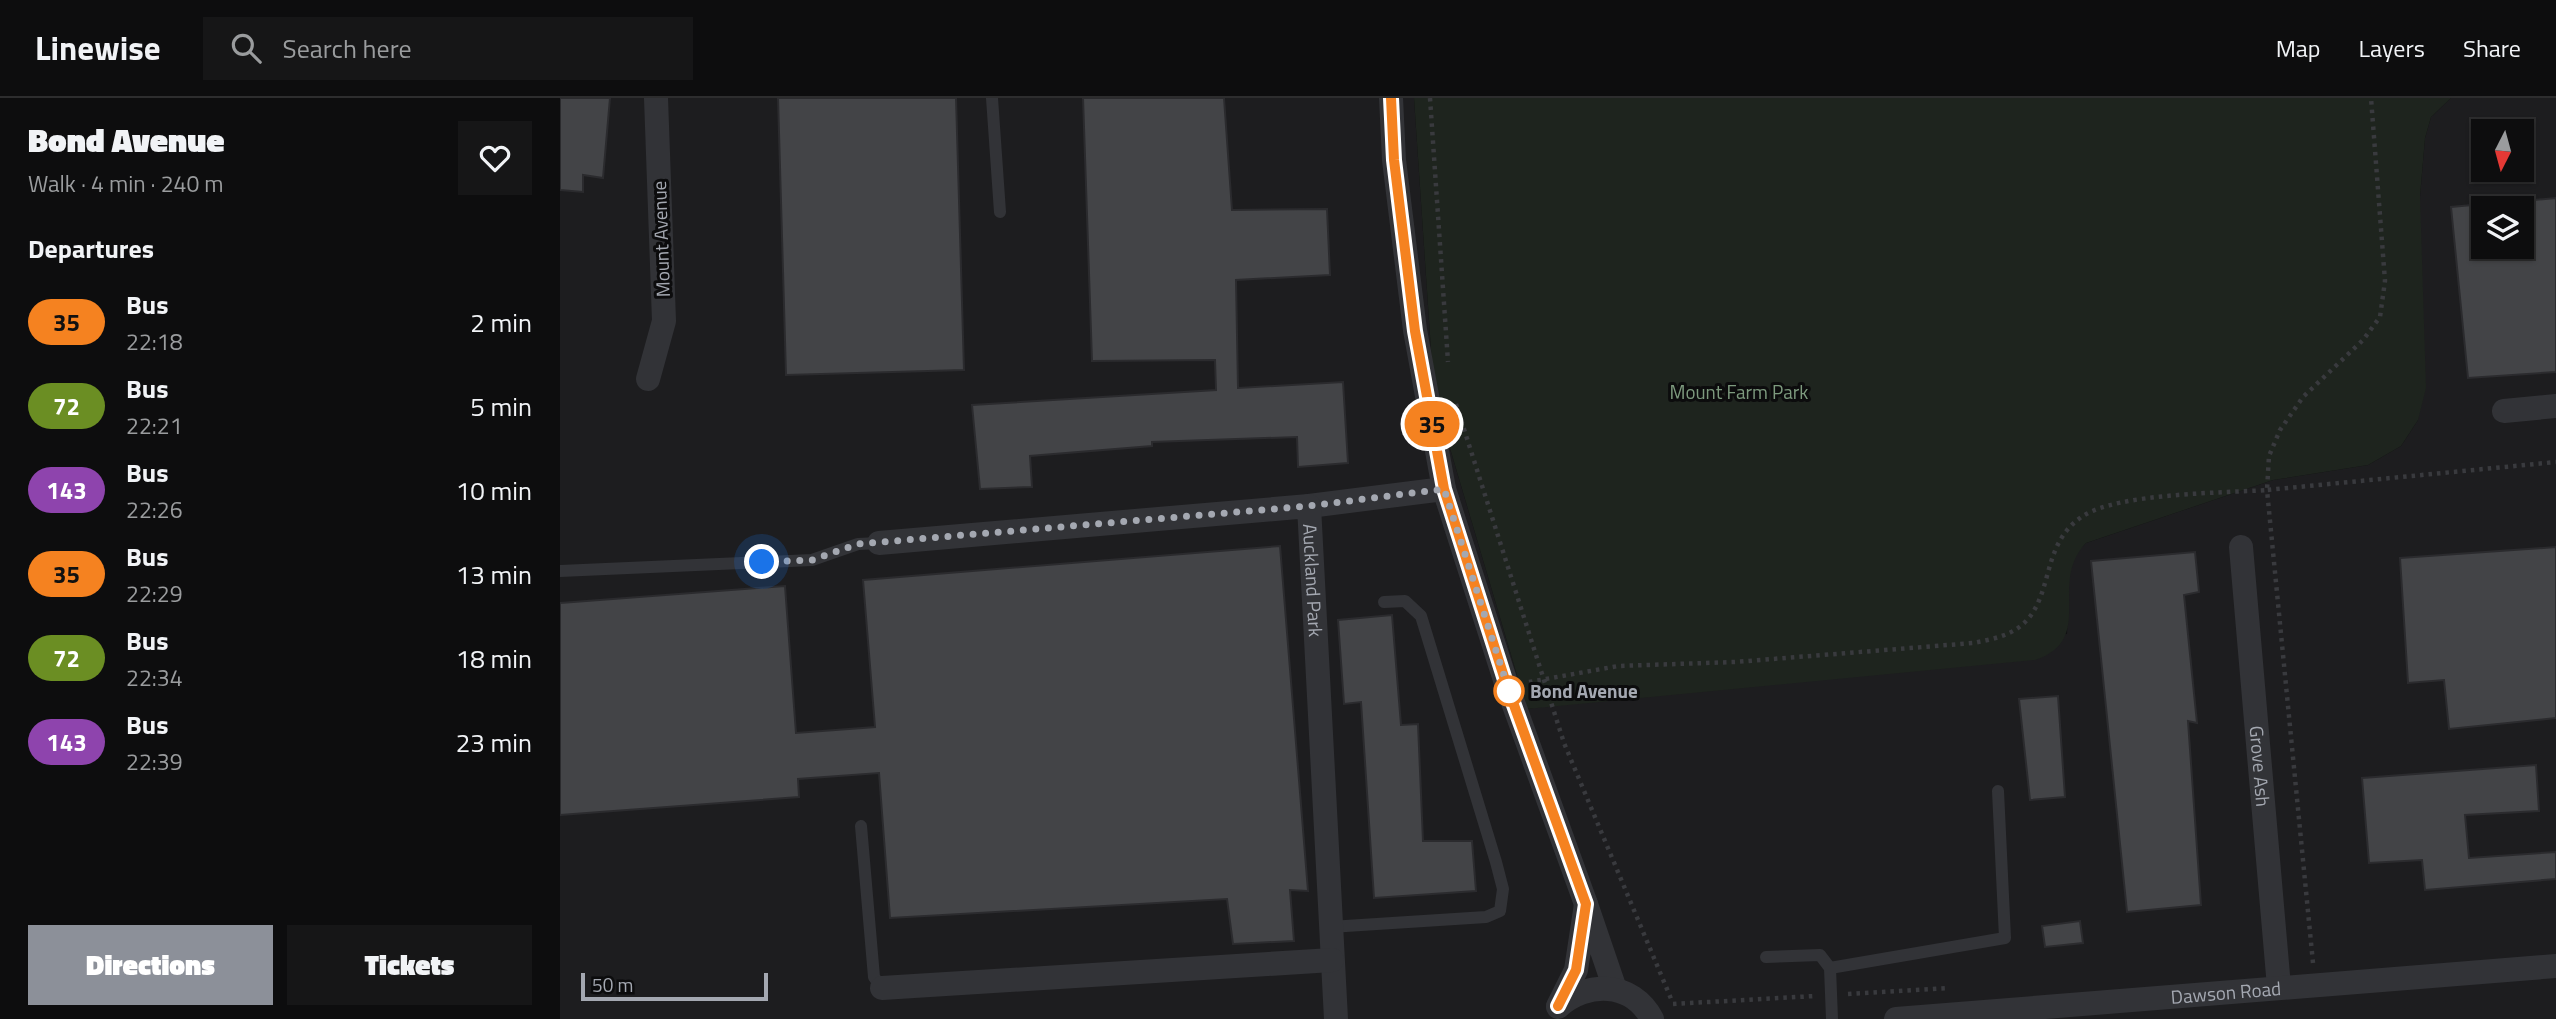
<!DOCTYPE html>
<html lang="en">
<head>
<meta charset="utf-8">
<style>
	:root { --surface:#0d0d0e; --page:#161617; --text:#f1f3f6; --muted:#9a9c9e; --line:#2d2d2e; --accent:#8c9099 }
	body { margin:0; font-family:"Titillium Web",sans-serif; background:var(--page); color:var(--text); height:100vh; display:flex; flex-direction:column; font-size:26px; white-space:nowrap }
	* { box-sizing:border-box; margin:0 }
	p { font-size:23px; color:var(--muted) }
	.icon { flex:none; width:38px; height:38px; fill:none; stroke:currentColor; stroke-width:2; stroke-linecap:round; stroke-linejoin:round }
	.map { position:relative; flex:1; overflow:hidden }
	.side { display:flex; flex-direction:column; background:var(--surface); width:560px }
	.side>* { flex:none }
	.badge { padding:0 14px; border-radius:23px; font-size:24px; line-height:46px }
	.needle { width:46px; rotate:186deg }
	.tools { position:absolute; left:1911px; top:21px; display:grid; gap:14px }
	.tools a { display:grid; place-items:center; width:63px; height:63px; border-radius:0px; background:var(--surface); box-shadow:0 2px 5px #0004,0 0 0 2px var(--line); font-size:35px }
	.scale { position:absolute; left:21px; bottom:18px; width:187px; box-sizing:border-box; padding-left:7px; border:4px solid #a4a8b1; border-top:0; font-size:19px; line-height:24px; white-space:nowrap; color:#a4a8b1; -webkit-text-stroke:5px #0c0c0d; paint-order:stroke }
	.you { position:absolute; width:35px; height:35px; margin:-18px; border:5px solid #fff; border-radius:50%; background:#1a73e8; box-shadow:0 0 0 10px #1a73e833 }
	.map>.badge { position:absolute; translate:-50% -50%; box-shadow:0 0 0 4px #fff }
	h2 { padding:0 28px; font-size:26px; line-height:63px }
	.round { display:grid; place-items:center; flex:none; width:74px; height:74px; border-radius:0px; background:var(--page) }
	.overview { display:flex; align-items:center; justify-content:space-between; height:119px; padding:0 28px }
	h1 { font-size:33px; font-weight:800; line-height:52px }
	.button { display:flex; gap:14px; margin-top:auto; padding:14px 28px }
	.button a { flex:1; height:80px; border-radius:0px; background:var(--accent); color:#fff; font-size:28px; font-weight:800; line-height:80px; text-align:center }
	.button a+a { background:var(--page); color:var(--text) }
	ul { padding:0; list-style:none }
	li { display:flex; align-items:center; gap:21px; height:84px; padding:0 28px }
	li div { flex:1 }
	li b { display:block; font-size:26px }
	li em { font-style:normal }
	li .badge { min-width:77px; font-weight:700; text-align:center }
	header { display:flex; align-items:center; gap:42px; box-sizing:border-box; height:98px; padding:0 35px; background:var(--surface); border-bottom:2px solid var(--line) }
	header strong { font-size:33px }
	nav { display:flex; gap:38px; margin-inline-start:auto; font-size:24px }
	.search { width:490px; height:63px; background:var(--page); display:flex; align-items:center; gap:18px; box-sizing:border-box; padding:0 24px; border-radius:0px; color:var(--muted); font-size:26px }
	main { display:flex; flex:1; min-height:0 }
	.map>svg:first-child { display:block }
</style>
</head>
<body>
<header>
<strong>Linewise</strong>
<div class="search"><svg class="icon" aria-label="search" viewBox="0 0 24 24"><circle cx="10" cy="10" r="6"/><path d="M15 15l6 6"/></svg>Search here</div>
<nav><a>Map</a><a>Layers</a><a>Share</a></nav>
</header>
<main>
<section class="side">
<div class="overview"><div><h1>Bond Avenue</h1><p>Walk · 4 min · 240 m</p></div><a class="round"><svg class="icon" aria-label="heart" viewBox="0 0 24 24"><path d="M12 20l-8-8c-3-5 5-10 8-4 3-6 11-1 8 4z"/></svg></a></div>
<h2>Departures</h2>
<ul>
<li><span class="badge" style="background:#f58220;color:#111">35</span><div><b>Bus</b><p>22:18</p></div><em>2 min</em></li>
<li><span class="badge" style="background:#6b8e23;color:#fff">72</span><div><b>Bus</b><p>22:21</p></div><em>5 min</em></li>
<li><span class="badge" style="background:#8e44ad;color:#fff">143</span><div><b>Bus</b><p>22:26</p></div><em>10 min</em></li>
<li><span class="badge" style="background:#f58220;color:#111">35</span><div><b>Bus</b><p>22:29</p></div><em>13 min</em></li>
<li><span class="badge" style="background:#6b8e23;color:#fff">72</span><div><b>Bus</b><p>22:34</p></div><em>18 min</em></li>
<li><span class="badge" style="background:#8e44ad;color:#fff">143</span><div><b>Bus</b><p>22:39</p></div><em>23 min</em></li>
</ul>
<div class="button"><a>Directions</a><a>Tickets</a></div>
</section>
<div class="map">
<svg width="1996" height="921" viewBox="0 0 1996 921">
	<rect width="100%" height="100%" fill="#111112"/>
	<path fill="#1d1d1f" fill-rule="evenodd" d="M 0,0 L 854,0 L 874,296 L 967,611 L 1507,536 L 1509,473 L 1514,457 L 1526,445 L 1713,382 L 1808,367 L 1841,348 L 1858,322 L 1860,98 L 1865,40 L 1871,19 L 1891,0 L 1996,0 L 1996,921 L 0,921 ZM 1923,33 L 1962,33 L 1962,72 L 1923,72 ZM 1923,110 L 1962,110 L 1962,149 L 1923,149 Z"/>
	<path fill="#1e241e" d="M 854,0 L 1891,0 L 1871,19 L 1865,40 L 1860,98 L 1866,290 L 1858,322 L 1841,348 L 1808,367 L 1713,382 L 1526,445 C 1487,486 1537,541 1475,562 L 967,611 L 874,296 Z"/>
	<path fill="#434447" stroke="#2b2b2e" stroke-width="2" d="M 0,0 L 50,0 L 43,80 L 23,77 L 23,94 L 0,92 Z
		M 218,0 L 396,0 L 404,272 L 226,277 Z
		M 523,0 L 664,0 L 672,112 L 767,111 L 770,177 L 676,182 L 678,290 L 783,284 L 788,365 L 738,369 L 737,339 L 592,344 L 592,348 L 470,358 L 472,389 L 420,391 L 412,307 L 656,292 L 655,262 L 532,263 Z
		M 1996,100 L 1996,274 L 1908,280 L 1891,109 L 1923,106 L 1923,149 L 1962,149 L 1962,103 Z
		M 720,448 L 748,793 L 730,792 L 734,843 L 673,846 L 667,801 L 330,820 L 319,675 L 238,681 L 239,699 L 0,717 L 0,505 L 225,488 L 236,635 L 315,629 L 303,482 Z
		M 1996,449 L 1996,620 L 1889,631 L 1884,582 L 1848,585 L 1840,460 Z
		M 1635,454 L 1639,494 L 1624,497 L 1637,625 L 1628,623 L 1641,807 L 1567,814 L 1531,463 Z
		M 832,517 L 841,627 L 858,626 L 863,743 L 912,743 L 916,793 L 814,800 L 801,604 L 784,606 L 778,522 Z
		M 1498,598 L 1505,699 L 1470,702 L 1459,601 Z
		M 1976,667 L 1979,713 L 1905,717 L 1909,760 L 1996,754 L 1996,781 L 1865,792 L 1862,762 L 1809,765 L 1802,680 Z
		M 1520,823 L 1523,845 L 1485,849 L 1482,828 Z"/>
	<g fill="none" stroke-linecap="round" stroke-linejoin="round">
		<path stroke="#393a3e" stroke-width="4.5" stroke-dasharray="3.5 5" stroke-linecap="butt" d="M 870,0 L 888,264
			M 896,306 L 1004,645 L 1112,903
			M 969,584 L 1058,568 L 1175,564 L 1413,545 C 1428,542 1445,539 1458,530 C 1496,503 1478,447 1523,418 C 1558,395 1663,395 1707,392 L 1709,358 L 1720,332 L 1743,299 L 1803,242 L 1820,219 L 1825,183 L 1811,0
			M 1753,865 L 1707,392 L 1996,364
			M 1288,896 L 1388,890
			M 1113,906 L 1255,898"/>
		<path stroke="#323337" stroke-width="12" d="M 432,0 L 440,114
			M 0,473 L 252,462 L 298,446 L 319,445
			M 301,728 L 314,879 L 322,890
			M 770,829 L 926,819 L 940,813 L 943,791 L 936,764 L 861,518 L 845,503 L 824,504
			M 1206,859 L 1260,857 L 1270,870 L 1272,921
			M 1270,870 L 1445,840 L 1438,693"/>
		<g stroke="#323337" stroke-width="24">
			<path d="M 831,0 L 834,62 L 855,232 L 884,391 L 946,585 L 1026,806"/>
			<path d="M 88,281 L 104,223 L 96,0"/>
			<path d="M 1944,313 L 1996,308"/>
			<path d="M 749,408 L 884,391"/>
			<path id="s1" d="M 319,445 L 749,408 L 776,921"/>
			<path id="s2" d="M 1681,449 L 1719,889"/>
			<path d="M 322,890 L 772,862"/>
			<path d="M 998,908 L 1016,872 L 1026,806 L 1055,891"/>
			<path d="M 998,909 C 1027,883 1072,883 1092,921"/>
			<path id="s3" d="M 1336,921 L 1996,868"/>
		</g>
	</g>
	<g fill="none" stroke-linecap="round" stroke-linejoin="round">
		<g stroke="#fff" stroke-width="16">
			<path id="line" d="M 831,0 L 834,62 L 855,233 L 884,391 L 946,585 L 1026,806 L 1016,872 L 998,908"/>
		</g>
		<use href="#line" stroke="#f58220" stroke-width="10"/>
		<path stroke="#a4a8b1" stroke-width="7" stroke-dasharray="0 12.6" d="M 202,464 L 252,462 L 298,446 L 749,408 L 884,391 L 949,593"/>
	</g>
	<circle fill="#fff" stroke="#f58220" stroke-width="3.5" cx="949" cy="593" r="14"/>
	<g text-anchor="middle" stroke-width="6" stroke-linejoin="round" paint-order="stroke">
		<g font-size="19" fill="#a4a8b1" stroke="#0c0c0d">
			<text transform="translate(101 141) rotate(-92)" y="7">Mount Avenue</text>
			<text dy="7" stroke="none"><textPath href="#s1" startOffset="506">Auckland Park</textPath></text>
			<text dy="7" stroke="none"><textPath href="#s2" startOffset="220">Grove Ash</textPath></text>
			<text dy="7" stroke="none"><textPath href="#s3" startOffset="331">Dawson Road</textPath></text>
		</g>
		<g font-size="19" fill="#7d9a7e" stroke="#0c0c0d">
			<text x="1179" y="301">Mount Farm Park</text>
		</g>
		<g font-size="19" font-weight="bold" fill="#a4a8b1" stroke="#0c0c0d" text-anchor="start">
			<text x="970" y="600">Bond Avenue</text>
		</g>
	</g>
</svg>
<div class="tools">
<a><svg class="needle" viewBox="-14 -14 28 28"><path d="M0-13l5 13h-10z" fill="#e53935"/><path d="M0 13l5-13h-10z" fill="#9a9c9e"/></svg></a>
<a><svg class="icon" aria-label="layers" viewBox="0 0 24 24"><path d="M12 4l9 5-9 5-9-5zM3 14l9 5 9-5"/></svg></a>
</div>
<div class="scale">50 m</div>
<div class="you" style="left:202px;top:464px"></div>
<b class="badge" style="left:872px;top:326px;background:#f58220;color:#111">35</b>
</div>
</main>
</body>
</html>
